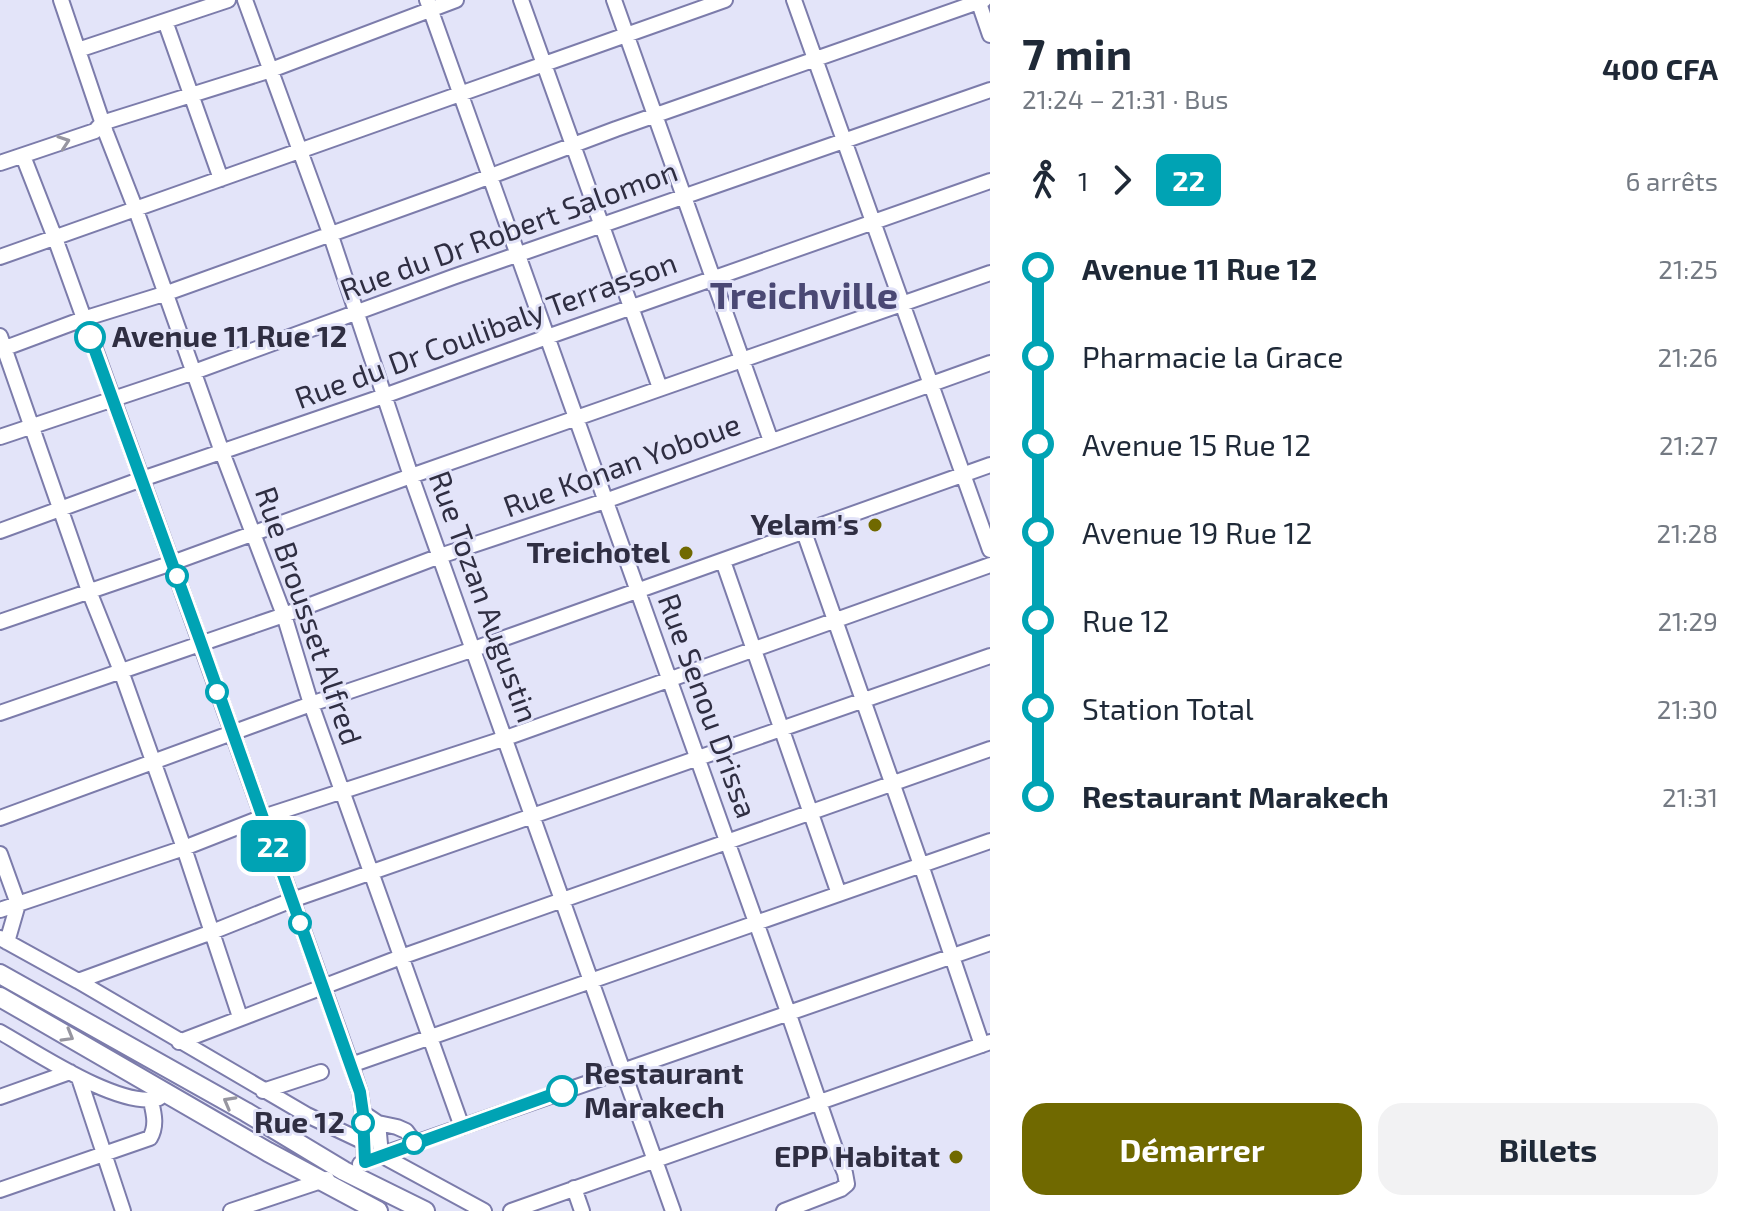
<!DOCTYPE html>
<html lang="fr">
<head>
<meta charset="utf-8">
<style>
	:root { --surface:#fff; --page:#f2f2f3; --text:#1f2937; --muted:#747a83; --accent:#706900 }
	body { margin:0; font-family:"Exo 2",sans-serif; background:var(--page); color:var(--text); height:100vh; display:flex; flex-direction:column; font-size:30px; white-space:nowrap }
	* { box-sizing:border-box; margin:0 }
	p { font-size:26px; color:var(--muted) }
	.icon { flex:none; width:44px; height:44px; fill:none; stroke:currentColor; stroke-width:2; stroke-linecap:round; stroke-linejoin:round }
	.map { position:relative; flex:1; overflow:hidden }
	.panel { display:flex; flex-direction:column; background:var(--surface); width:760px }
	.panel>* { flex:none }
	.badge { padding:0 16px; border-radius:12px; font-size:28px; line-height:52px }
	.map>.badge { position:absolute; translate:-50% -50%; box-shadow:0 0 0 4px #fff }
	.legs { display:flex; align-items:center; gap:12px; height:88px; padding:0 32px; font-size:26px }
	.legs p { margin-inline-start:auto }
	.head { display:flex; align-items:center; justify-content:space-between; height:136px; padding:0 32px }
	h1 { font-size:44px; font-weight:700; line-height:60px }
	.primary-button { display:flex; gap:16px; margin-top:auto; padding:16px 32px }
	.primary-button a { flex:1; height:92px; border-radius:24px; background:var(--accent); color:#fff; font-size:32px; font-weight:700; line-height:92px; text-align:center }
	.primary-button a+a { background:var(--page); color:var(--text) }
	ul { padding:0 32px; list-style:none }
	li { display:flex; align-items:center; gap:28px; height:88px; font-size:30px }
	li i { display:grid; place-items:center; width:12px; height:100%; margin:0 10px; background:currentColor }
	li i::after { content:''; width:20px; height:20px; margin:-10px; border:6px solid; border-radius:50%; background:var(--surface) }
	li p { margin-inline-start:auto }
	li:first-child i { background:linear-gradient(#0000 50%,currentColor 0) }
	li:last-child i { background:linear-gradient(currentColor 50%,#0000 0) }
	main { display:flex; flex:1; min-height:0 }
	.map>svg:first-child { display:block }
</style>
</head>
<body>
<main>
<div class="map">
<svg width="990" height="1211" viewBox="0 0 990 1211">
	<rect width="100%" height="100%" fill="#e3e4f9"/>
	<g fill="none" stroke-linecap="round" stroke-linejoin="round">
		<g stroke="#7c7cab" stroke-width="18">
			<path id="minor" d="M 61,0 L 106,133 L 136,210 L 222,452 L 284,615 L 311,704 L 462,1127
				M 245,0 L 330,233 L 411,476 L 673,1211
				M 427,0 L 788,1012 L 838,1157 L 845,1173 L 847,1184 L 841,1189 L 784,1211
				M 521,0 L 660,388
				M 614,0 L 771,441
				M 794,0 L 990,550
				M 978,0 L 990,35
				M 165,21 L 221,179
				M 78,50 L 228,0
				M 23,156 L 55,238 L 172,563 L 351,1065 L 360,1092 L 363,1113 L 365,1162
				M 0,163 L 95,131 L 102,123 L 271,70 L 456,0
				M 0,257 L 725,0
				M 0,336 L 89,591 L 121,671 L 184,848 L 240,1017
				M 0,350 L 83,319 L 167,293 L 459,188 L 616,129 L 984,0
				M 0,437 L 194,372 L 453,277 L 990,90
				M 0,531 L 142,479 L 384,396 L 547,337 L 990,181
				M 804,532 L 921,865 L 982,1045
				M 723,561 L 839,894
				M 0,622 L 172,563 L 411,476 L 990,273
				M 0,713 L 284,615 L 440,556 L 605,501 L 990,363
				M 0,818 L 311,704 L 474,649 L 990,465
				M 0,854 L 18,904 L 7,942
				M 0,910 L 184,848 L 263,817 L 506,738 L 990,565
				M 0,938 L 78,981 L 307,1115 L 364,1142
				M 78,981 L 212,932 L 292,900 L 990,656
				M 0,1032 C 34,1051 121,1110 159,1098
				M 179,1042 L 401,957 L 990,749
				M 351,1065 L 990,841
				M 79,1078 L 123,1211
				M 263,1091 L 321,1072
				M 0,1097 L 70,1072
				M 363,1113 L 378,1123 L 397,1127 L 406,1131 L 415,1143
				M 378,1123 L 381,1155
				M 381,1155 L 484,1211
				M 360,1164 L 381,1155 L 990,943
				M 574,1188 L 582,1211
				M 0,1190 L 150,1138 C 157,1126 154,1114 151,1101
				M 231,1211 L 327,1179
				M 511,1211 L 990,1042"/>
		</g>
		<g stroke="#7c7cab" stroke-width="22">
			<path id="major" d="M 0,974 L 246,1112 L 344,1171 L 425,1211
				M 0,997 L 268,1152 L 378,1211"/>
		</g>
		<use href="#minor" stroke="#fff" stroke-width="14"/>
		<use href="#major" stroke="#fff" stroke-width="18"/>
	</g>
	<defs><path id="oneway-chevron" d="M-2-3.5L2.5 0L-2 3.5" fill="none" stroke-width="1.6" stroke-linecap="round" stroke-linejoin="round" transform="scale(2)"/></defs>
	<g stroke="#9796a0">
		<use href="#oneway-chevron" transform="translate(64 142) rotate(-19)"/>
		<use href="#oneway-chevron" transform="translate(68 1036) rotate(30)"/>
		<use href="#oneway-chevron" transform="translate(229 1102) rotate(-151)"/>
	</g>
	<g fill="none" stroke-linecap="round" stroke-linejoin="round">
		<g stroke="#fff" stroke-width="18">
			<path id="line-1" d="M 90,337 L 201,643 L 360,1092 L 363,1113 L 365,1162 L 562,1091"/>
		</g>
		<use href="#line-1" stroke="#00a3b4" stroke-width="12"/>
	</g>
	<g fill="#fff" stroke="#00a3b4" stroke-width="4">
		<circle cx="90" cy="337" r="14"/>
		<circle cx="177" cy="576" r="10"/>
		<circle cx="217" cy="692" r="10"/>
		<circle cx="300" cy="923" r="10"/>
		<circle cx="562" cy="1091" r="14"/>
		<circle cx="363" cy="1123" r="10"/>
		<circle cx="414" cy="1143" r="10"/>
	</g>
	<g fill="#706900" stroke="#e3e4f9" stroke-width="3">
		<circle cx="875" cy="525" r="8"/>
		<circle cx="686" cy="553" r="8"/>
		<circle cx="956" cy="1157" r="8"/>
	</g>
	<g text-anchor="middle" stroke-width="6" stroke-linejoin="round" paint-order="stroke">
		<g font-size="30" fill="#2f2e42" stroke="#e3e4f9">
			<text transform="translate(509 231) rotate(-20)" y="10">Rue du Dr Robert Salomon</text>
			<text transform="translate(486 331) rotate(-20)" y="10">Rue du Dr Coulibaly Terrasson</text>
			<text transform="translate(622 466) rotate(-20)" y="10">Rue Konan Yoboue</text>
			<text transform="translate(483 597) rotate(70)" y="10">Rue Tozan Augustin</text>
			<text transform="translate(308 616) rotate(71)" y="10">Rue Brousset Alfred</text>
			<text transform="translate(707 706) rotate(70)" y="10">Rue Senou Drissa</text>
		</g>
		<g font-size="30" font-weight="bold" fill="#2f2e42" stroke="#e3e4f9" text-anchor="start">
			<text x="112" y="347">Avenue 11 Rue 12</text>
			<text x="584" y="1084">Restaurant<tspan x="584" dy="34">Marakech</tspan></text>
			<text x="345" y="1133" text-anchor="end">Rue 12</text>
		</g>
		<g font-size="30" font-weight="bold" fill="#2f2e42" stroke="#e3e4f9" text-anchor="end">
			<text x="859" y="535">Yelam's</text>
			<text x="670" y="563">Treichotel</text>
			<text x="940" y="1167">EPP Habitat</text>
		</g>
		<g font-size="38" font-weight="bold" fill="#4a4874" stroke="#e3e4f9">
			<text x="804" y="309">Treichville</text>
		</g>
	</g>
</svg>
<b class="badge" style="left:273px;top:846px;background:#00a3b4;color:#fff">22</b>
</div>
<section class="panel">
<div class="head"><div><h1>7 min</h1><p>21:24 – 21:31 · Bus</p></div><b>400 CFA</b></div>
<div class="legs"><svg class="icon" aria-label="walk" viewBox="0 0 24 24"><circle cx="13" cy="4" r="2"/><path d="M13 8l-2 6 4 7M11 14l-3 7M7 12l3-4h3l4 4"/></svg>1<svg class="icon" aria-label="forward" viewBox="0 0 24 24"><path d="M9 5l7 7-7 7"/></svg><b class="badge" style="background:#00a3b4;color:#fff">22</b><p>6 arrêts</p></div>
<ul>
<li><i style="color:#00a3b4"></i><b>Avenue 11 Rue 12</b><p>21:25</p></li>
<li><i style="color:#00a3b4"></i><span>Pharmacie la Grace</span><p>21:26</p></li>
<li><i style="color:#00a3b4"></i><span>Avenue 15 Rue 12</span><p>21:27</p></li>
<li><i style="color:#00a3b4"></i><span>Avenue 19 Rue 12</span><p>21:28</p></li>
<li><i style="color:#00a3b4"></i><span>Rue 12</span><p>21:29</p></li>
<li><i style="color:#00a3b4"></i><span>Station Total</span><p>21:30</p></li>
<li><i style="color:#00a3b4"></i><b>Restaurant Marakech</b><p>21:31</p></li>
</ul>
<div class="primary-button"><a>Démarrer</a><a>Billets</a></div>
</section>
</main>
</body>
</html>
